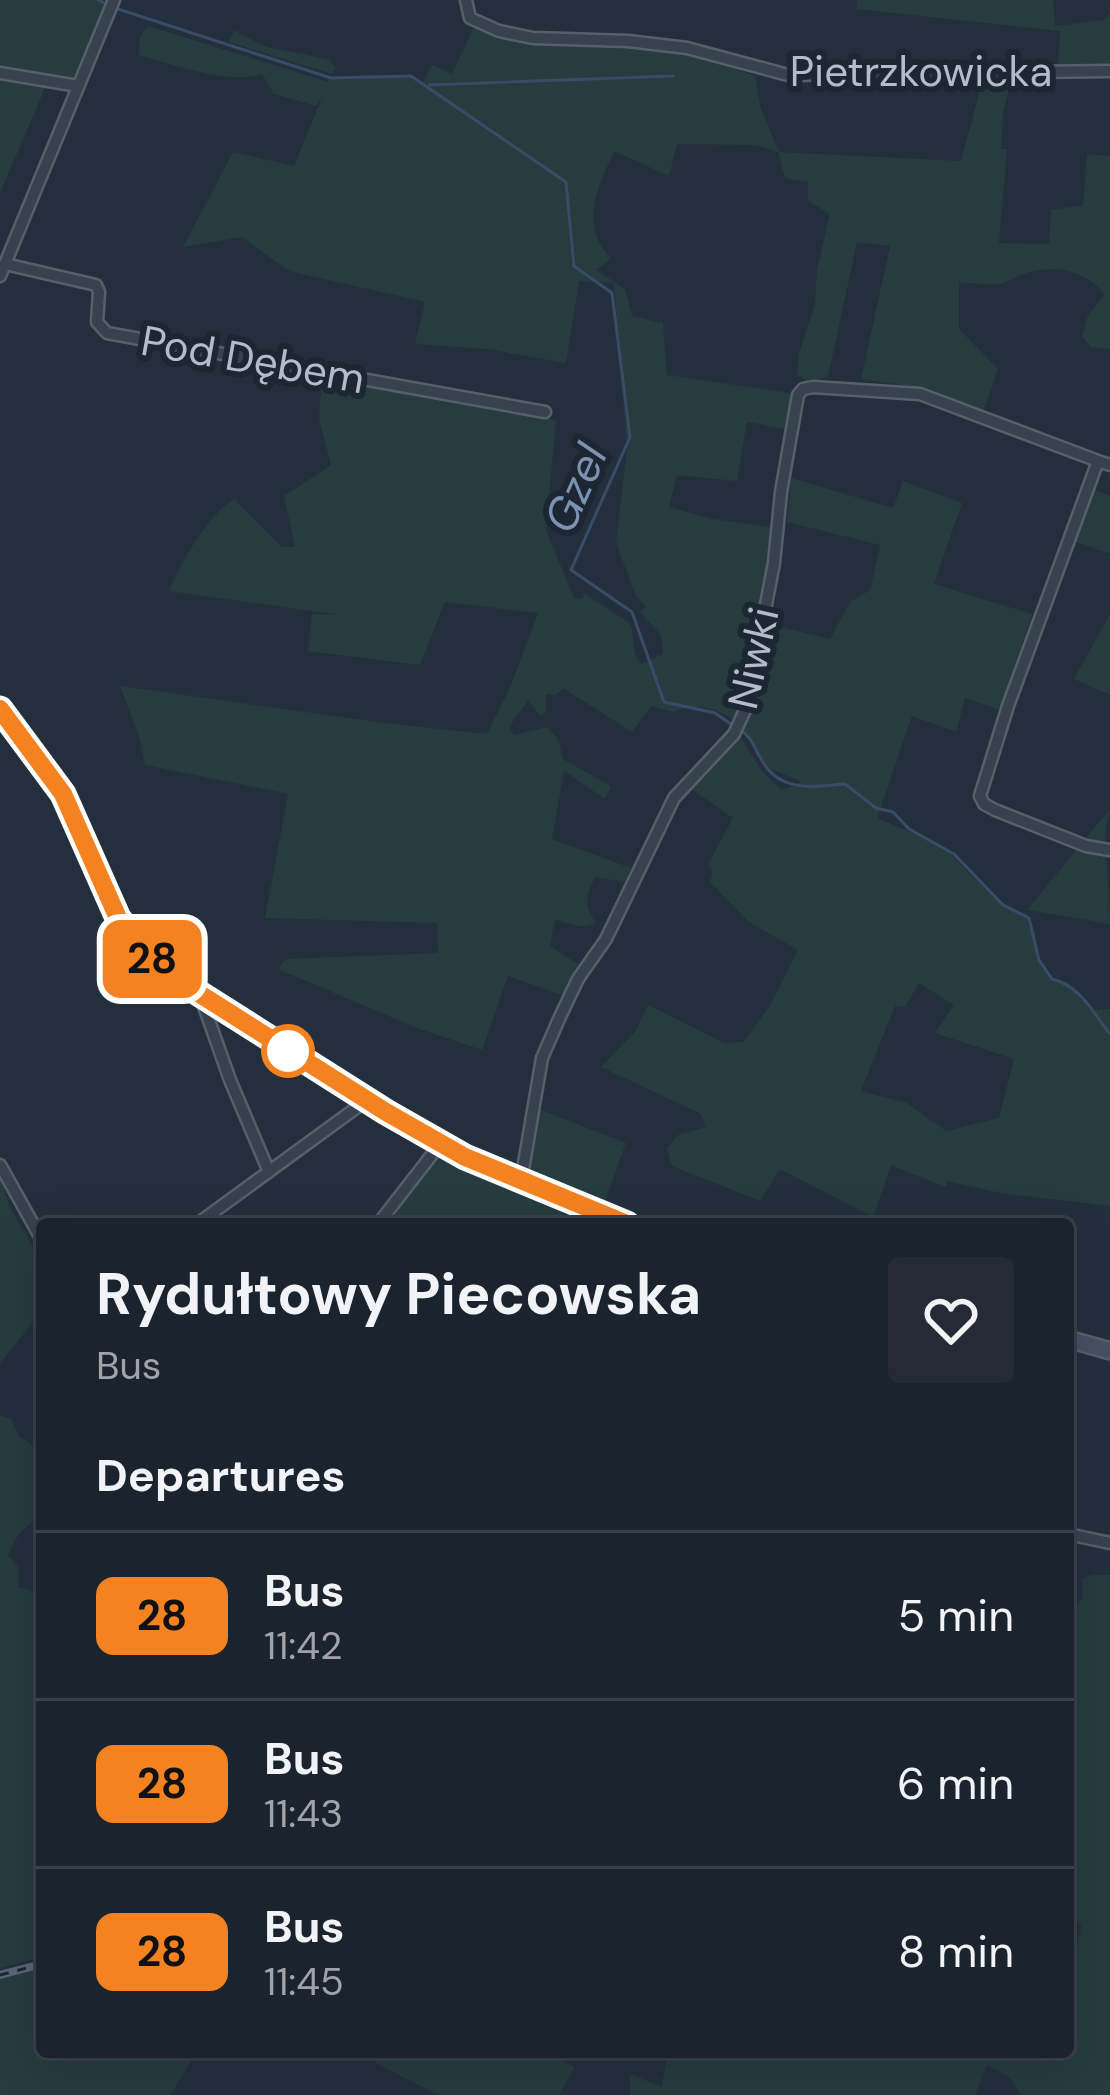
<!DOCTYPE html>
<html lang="en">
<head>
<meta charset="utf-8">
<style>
	:root { --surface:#1b232e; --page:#242b36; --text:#f1f3f6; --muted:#a0a4aa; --line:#39404a }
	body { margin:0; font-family:"DM Sans",sans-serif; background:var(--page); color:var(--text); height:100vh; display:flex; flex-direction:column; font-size:45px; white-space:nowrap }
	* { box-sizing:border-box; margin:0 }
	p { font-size:39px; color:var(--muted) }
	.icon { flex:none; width:66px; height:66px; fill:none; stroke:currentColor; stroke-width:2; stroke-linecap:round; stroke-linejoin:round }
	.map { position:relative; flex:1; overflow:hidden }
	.drawer { position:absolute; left:36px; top:1218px; width:1038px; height:840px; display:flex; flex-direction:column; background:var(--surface); border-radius:12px; box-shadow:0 12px 48px #0002,0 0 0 3px var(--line) }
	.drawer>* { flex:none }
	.badge { padding:0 24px; border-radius:18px; font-size:42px; line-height:78px }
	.map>.badge { position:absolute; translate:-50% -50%; box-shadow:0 0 0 6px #fff }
	h2 { padding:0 60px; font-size:45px; line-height:108px }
	.round { display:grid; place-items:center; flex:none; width:126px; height:126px; border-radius:12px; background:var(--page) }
	.overview { display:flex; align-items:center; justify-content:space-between; height:204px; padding:0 60px }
	h1 { font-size:57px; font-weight:700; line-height:90px }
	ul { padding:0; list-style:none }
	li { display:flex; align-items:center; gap:36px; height:168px; padding:0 60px; border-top:3px solid var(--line) }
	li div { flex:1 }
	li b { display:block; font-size:45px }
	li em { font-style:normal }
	li .badge { min-width:132px; font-weight:700; text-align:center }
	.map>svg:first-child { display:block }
</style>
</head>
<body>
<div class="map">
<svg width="1110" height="2095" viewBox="0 0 1110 2095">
	<rect width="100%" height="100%" fill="#242f3e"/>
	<path fill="#263c3f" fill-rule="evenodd" d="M 0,0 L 107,0 L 75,77 L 68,81 L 0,67 Z
		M 857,0 L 1053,0 L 1055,26 L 1104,20 L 1110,14 L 1110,66 L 1058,70 L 1060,31 L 856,9 Z
		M 148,26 L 328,82 L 331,78 L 411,76 L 422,83 L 432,65 L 452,74 L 474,27 C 533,57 610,40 675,50 C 702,54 729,67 755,76 L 761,109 L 779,152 L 961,161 L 984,75 L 1013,75 L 1003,112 L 1001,149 L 1007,149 L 999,243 L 1049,244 L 1051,210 L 1083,205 L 1087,154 L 1110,156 L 1110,349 L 1091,347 L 1082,336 L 1088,315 L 1105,294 C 1082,269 1058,265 1026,273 C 1017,275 1009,283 999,284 C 986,285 972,283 959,282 L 959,329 L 998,369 L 983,412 L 915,387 L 861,379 L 890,246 L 857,242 L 828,377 L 808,382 L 797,375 L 799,354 L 815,304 L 817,269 L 830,214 L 808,201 L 808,182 L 785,178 L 778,152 L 756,145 L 677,144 L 669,176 L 614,151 C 597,190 579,223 611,259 L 596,270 L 625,289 L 632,316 L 663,323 L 667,375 L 792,393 L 786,429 L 747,422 L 737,481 L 677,475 L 669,507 L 713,519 L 774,528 L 753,637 L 748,643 L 743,694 L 735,720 C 711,706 696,703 672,712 L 651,706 L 632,732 L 563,688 L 556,695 L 546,694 L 546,712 L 541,716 L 528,700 C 522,711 513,718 509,729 L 514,735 L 547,727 L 558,739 L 563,759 L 611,786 L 605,799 L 564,771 L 552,839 L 631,868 L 625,882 L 595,877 C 587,894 582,906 596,922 C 584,931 567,923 555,919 L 550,946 L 578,964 L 564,996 L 508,976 L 482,1050 L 414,1027 L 278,969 L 286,959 L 438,953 L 437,923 L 265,918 L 288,794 L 145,765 L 140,739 L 120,686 L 385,723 L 487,734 L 510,688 L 538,613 L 445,602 L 420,665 L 308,651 L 312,614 L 341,615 L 169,591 C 181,562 208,515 234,499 L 282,547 L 295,547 L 284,496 L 331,465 L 319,419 L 322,375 L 556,420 L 546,530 L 574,598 L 581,599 L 585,594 C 592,599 627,620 630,624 C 636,637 630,651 641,664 L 663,654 L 661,635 L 640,612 L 646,607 L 636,596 L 616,543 L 627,449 L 614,283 L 579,281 L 566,363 L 487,349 L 415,344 L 425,302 L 289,271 L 242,237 L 183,247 L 233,152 L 294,166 L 322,98 L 316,106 L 274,94 L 262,74 C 229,85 174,65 139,55 L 140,37 Z
		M 234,30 L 266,47 L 328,59 L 336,68 L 332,74 L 229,42 Z
		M 0,74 L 46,86 L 0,193 Z
		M 791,478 L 893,508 L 903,481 L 962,503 L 934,584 L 1032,614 L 1000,710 L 965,698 L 956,732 L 912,716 L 877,818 L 938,844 L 943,853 L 942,846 L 994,898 L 1024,915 L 1034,929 L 1039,960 L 1052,979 L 1067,982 L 1090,1010 L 1110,1009 L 1110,1206 L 1000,1193 L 947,1181 L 946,1187 L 891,1165 L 873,1217 L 780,1169 L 760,1201 L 672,1166 L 667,1149 L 678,1135 L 706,1127 L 701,1114 L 601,1067 L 635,1032 L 648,1005 L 724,1043 L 743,1042 L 771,1004 L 798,950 L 749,922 L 710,882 L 713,872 L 708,864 L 733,818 L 687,786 L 740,736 L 762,771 L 782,790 L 802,782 L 764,766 L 744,732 L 768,624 L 830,639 L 850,602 L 870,590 L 880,545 L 787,522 ZM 919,983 L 954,1005 L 935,1033 L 1014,1059 L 999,1118 L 946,1131 L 907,1103 L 861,1091 L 895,1006 L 905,1007 Z
		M 1094,490 L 1110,496 L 1110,554 L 1074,541 Z
		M 1110,614 L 1110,695 L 1074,679 Z
		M 1110,809 L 1105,833 L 1110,924 L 1027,910 Z
		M 539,1109 L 626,1143 L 603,1206 L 626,1224 L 380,1224 L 441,1143 L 522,1173 Z
		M 0,1179 L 11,1209 L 42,1263 L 42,1311 L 0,1363 Z
		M 0,1415 L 11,1419 L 19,1437 C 54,1453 42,1485 42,1521 L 36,1518 L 17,1536 L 8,1555 L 19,1568 L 18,1587 L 42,1594 L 42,1957 L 0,1968 Z
		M 1092,1575 L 1110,1575 L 1110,2095 L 1021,2095 L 1010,2078 L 987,2065 L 975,2095 L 630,2095 L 630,2074 L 662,2087 L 667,2052 L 1068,2052 L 1068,1946 L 1077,1948 L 1082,1923 L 1068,1921 L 1068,1607 L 1077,1606 L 1083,1597 L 1082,1579 Z
		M 42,1964 L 42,2052 L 197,2052 L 170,2095 L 0,2095 L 0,1975 Z
		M 355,2052 L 562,2052 L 556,2057 L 575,2067 L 559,2095 L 438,2095 Z"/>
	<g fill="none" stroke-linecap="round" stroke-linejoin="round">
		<path stroke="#394c67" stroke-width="3" d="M 98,0 L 104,3
			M 118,9 L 331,78 L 411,76 L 566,182 L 574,266 L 612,293 L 630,437 L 571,570 L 632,612 L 664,702 L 715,713 L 731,724
			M 429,85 L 673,76
			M 739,729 C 753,738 753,746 761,759 C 779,793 814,787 845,784 L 876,808 L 893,812 L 909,829 L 954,854 L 1003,905 L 1029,918 L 1039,960 L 1052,979 C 1082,987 1092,1012 1110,1034"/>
		<g stroke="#565f6c" stroke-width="15">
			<path id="street" d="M 466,0 L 470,18 L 499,31 L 533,38 L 628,41 L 687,48 L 788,75 L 1110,71
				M 0,73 L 78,86
				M 5,264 L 96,285 L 99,292 L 97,322 L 107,333 L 545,412
				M 0,276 L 114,0
				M 1110,465 L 1098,461 L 1008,706 L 980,796 L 984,804 L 995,810 L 1086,846 L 1110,850
				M 201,998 L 230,1080 L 269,1172
				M 0,1165 L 42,1240
				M 521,1181 L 542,1058 L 559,1019 L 578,979 L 606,939 L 674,798 L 734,734 L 746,708 L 774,563 L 781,492 L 798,395 L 803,389 L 813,387 L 920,394 L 1098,461
				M 197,1224 L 367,1100
				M 378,1224 L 441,1143
				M 1068,1534 L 1110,1543"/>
		</g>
		<g stroke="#565f6c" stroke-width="20">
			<path id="secondary" d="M 0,709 L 63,794 L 118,918 L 151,958 L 173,977 L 386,1112 L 465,1157 L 627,1224
				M 1068,1339 L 1110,1351"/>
		</g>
		<use href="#street" stroke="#38414e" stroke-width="10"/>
		<use href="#secondary" stroke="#465061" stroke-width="15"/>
		<g stroke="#5a6575" stroke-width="8">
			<path id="rail" d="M 1068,1928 L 1072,1928
				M 0,1975 L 42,1964"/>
		</g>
		<use href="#rail" stroke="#1d2633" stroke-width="3" stroke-dasharray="9" stroke-linecap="butt"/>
	</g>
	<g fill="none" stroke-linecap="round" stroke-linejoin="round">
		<g stroke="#fff" stroke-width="27">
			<path id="line" d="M 0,709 L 63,794 L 118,918 L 151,958 L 173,977 L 386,1112 L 465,1157 L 627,1224"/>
		</g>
		<use href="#line" stroke="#f58220" stroke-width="18"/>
	</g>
	<circle fill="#fff" stroke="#f58220" stroke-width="6" cx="288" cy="1051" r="24"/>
	<g text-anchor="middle" stroke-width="12" stroke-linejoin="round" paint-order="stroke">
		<g font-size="42" fill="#b4bcc9" stroke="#1d2633">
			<text x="921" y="86">Pietrzkowicka</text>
			<text transform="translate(253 359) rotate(10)" y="15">Pod Dębem</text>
			<text transform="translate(753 658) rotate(-77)" y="15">Niwki</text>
		</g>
		<g font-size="45" font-style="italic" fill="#7c92b1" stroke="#1d2633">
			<text transform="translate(575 488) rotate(-66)" y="16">Gzel</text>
		</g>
	</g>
</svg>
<b class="badge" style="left:152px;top:959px;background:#f58220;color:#111">28</b>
<section class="drawer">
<div class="overview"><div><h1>Rydułtowy Piecowska</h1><p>Bus</p></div><a class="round"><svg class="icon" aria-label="heart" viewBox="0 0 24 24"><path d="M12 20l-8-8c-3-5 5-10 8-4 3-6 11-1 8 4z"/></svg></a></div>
<h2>Departures</h2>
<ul>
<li><span class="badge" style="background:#f58220;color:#111">28</span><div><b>Bus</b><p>11:42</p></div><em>5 min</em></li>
<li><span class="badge" style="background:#f58220;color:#111">28</span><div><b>Bus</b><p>11:43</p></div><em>6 min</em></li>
<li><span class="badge" style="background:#f58220;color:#111">28</span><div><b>Bus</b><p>11:45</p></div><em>8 min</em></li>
</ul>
</section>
</div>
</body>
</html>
